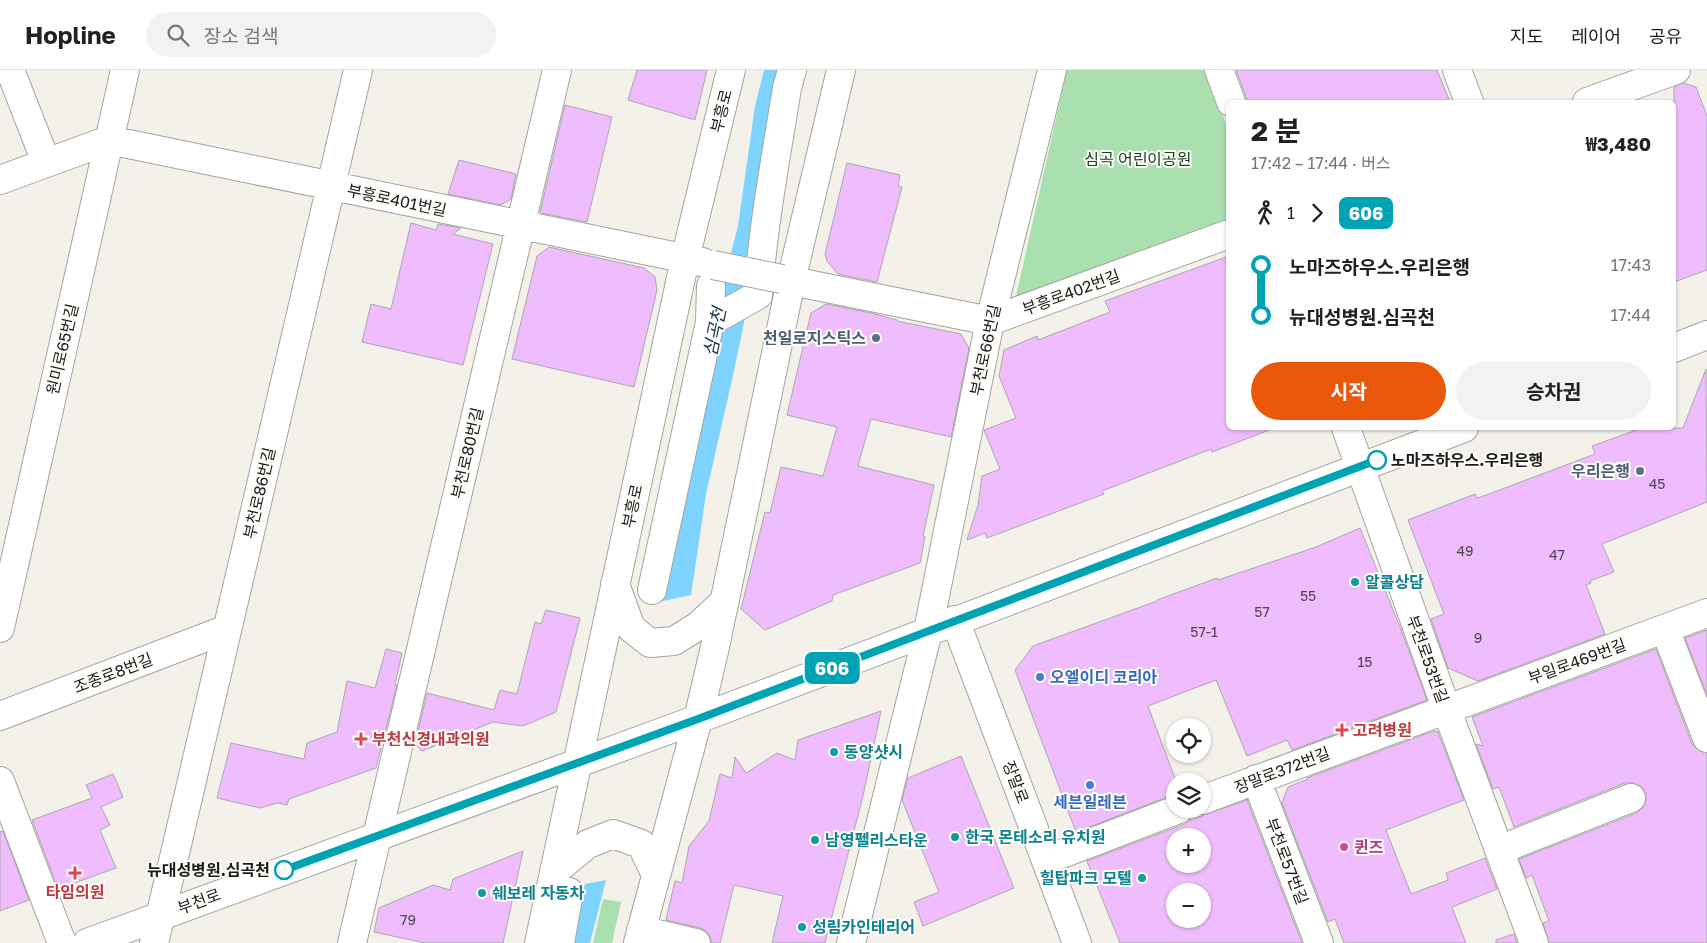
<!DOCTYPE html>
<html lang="ko">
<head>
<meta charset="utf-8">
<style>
	:root { --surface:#fff; --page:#f2f2f2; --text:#202124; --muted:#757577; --line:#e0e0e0; --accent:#ea580c }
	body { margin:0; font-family:"Golos Text","Noto Sans KR",sans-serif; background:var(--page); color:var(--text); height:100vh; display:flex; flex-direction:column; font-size:19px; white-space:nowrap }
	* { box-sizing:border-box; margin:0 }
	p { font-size:16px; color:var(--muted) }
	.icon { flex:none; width:28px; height:28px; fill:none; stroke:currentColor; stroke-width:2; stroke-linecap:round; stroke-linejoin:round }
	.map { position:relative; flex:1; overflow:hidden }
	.drawer { position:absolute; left:1226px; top:30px; width:450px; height:330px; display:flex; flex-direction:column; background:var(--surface); border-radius:8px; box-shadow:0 1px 4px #0004 }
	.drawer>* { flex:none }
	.badge { padding:0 10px; border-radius:8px; font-size:18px; line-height:32px }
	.buttons { position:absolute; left:1166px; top:648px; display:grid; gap:10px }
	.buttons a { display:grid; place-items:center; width:45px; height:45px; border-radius:50%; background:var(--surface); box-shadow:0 1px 4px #0004; font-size:25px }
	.map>.badge { position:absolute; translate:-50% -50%; box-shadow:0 0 0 2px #fff }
	.legs { display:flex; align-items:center; gap:8px; height:55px; padding:0 25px; font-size:16px }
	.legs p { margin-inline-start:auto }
	.summary { display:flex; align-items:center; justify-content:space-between; height:85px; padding:0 25px }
	h1 { font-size:28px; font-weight:700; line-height:38px }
	.primary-button { display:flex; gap:10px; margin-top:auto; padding:10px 25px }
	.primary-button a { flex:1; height:58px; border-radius:30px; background:var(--accent); color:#fff; font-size:20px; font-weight:700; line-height:58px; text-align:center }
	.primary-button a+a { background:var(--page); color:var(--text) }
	ul { padding:0 25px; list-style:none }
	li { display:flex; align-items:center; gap:18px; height:50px; font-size:19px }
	li i { display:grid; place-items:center; width:8px; height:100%; margin:0 6px; background:currentColor }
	li i::after { content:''; width:12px; height:12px; margin:-6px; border:4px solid; border-radius:50%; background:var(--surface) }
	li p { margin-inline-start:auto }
	li:first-child i { background:linear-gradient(#0000 50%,currentColor 0) }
	li:last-child i { background:linear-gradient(currentColor 50%,#0000 0) }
	header { display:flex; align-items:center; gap:30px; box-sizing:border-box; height:70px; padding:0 25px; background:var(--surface); border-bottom:1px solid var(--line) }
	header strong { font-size:24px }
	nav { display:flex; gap:28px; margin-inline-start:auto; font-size:18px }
	.search { width:350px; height:45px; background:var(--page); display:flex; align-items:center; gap:12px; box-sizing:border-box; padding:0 18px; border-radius:28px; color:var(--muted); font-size:19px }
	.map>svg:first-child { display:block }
</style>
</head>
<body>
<header>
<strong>Hopline</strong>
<div class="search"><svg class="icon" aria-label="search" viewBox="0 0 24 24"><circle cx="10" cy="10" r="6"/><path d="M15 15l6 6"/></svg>장소 검색</div>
<nav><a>지도</a><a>레이어</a><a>공유</a></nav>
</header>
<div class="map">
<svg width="1707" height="873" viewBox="0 0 1707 873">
	<rect width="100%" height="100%" fill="#f3f1ea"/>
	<path fill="#aae0b0" d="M 1067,0 L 1206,0 L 1229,62 L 1229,150 L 1016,226 Z
		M 603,829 L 621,832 L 612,873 L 593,873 Z"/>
	<path fill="#7ed4fe" d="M 764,0 L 787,0 L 758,184 L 734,301 L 706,424 L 691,525 L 654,533 L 669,445 L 711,260 L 738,156 L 755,36 Z
		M 606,810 L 590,873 L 570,873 L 585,814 Z"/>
	<path fill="#efbdfd" stroke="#aca7ad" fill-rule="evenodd" d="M 637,0 L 707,0 L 695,50 L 628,30 Z
		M 1236,0 L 1437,0 L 1450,32 L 1248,32 Z
		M 1683,13 L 1696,17 L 1707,46 L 1707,200 L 1674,212 L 1674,17 Z
		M 565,35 L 612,47 L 587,152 L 540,143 Z
		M 459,90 L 516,104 L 511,129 L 501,135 L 448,124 Z
		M 847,93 L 900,105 L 898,116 L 902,117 L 877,212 L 838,204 L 827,191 L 825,184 Z
		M 411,153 L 436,160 L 438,154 L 461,158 L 453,164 L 493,174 L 463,295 L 362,272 L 371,234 L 391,239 Z
		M 549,177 L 644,198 L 655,207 L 657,220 L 634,317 L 512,289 L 537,186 Z
		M 1229,186 L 1229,358 L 1272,358 L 1272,359 L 1212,382 L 1211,379 L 1102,421 L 1104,424 L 987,468 L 985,463 L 967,470 L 978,435 L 982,406 L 1000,399 L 984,360 L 1016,348 L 999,306 L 1004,280 L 1037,266 L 1038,270 L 1110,242 L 1105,231 Z
		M 826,234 L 871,243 L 897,250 L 897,251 L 961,264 L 969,278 L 951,367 L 871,349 L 858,396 L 934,415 L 923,466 L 925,467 L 920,493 L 833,525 L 832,531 L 765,560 L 741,539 L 765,442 L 770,443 L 781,397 L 823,406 L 837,357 L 787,345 L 811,243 Z
		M 1706,299 L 1707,432 L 1602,474 L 1614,502 L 1590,511 L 1591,513 L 1586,515 L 1605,564 L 1478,611 L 1448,598 L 1431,549 L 1444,544 L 1408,450 L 1475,424 L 1477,428 L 1489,424 L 1595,384 L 1592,376 L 1642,358 L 1683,358 Z
		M 1360,458 L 1400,557 L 1427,630 L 1292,680 L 1287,670 L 1247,686 L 1216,610 L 1148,636 L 1176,711 L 1175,724 L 1076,762 L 1015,600 L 1033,576 L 1157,531 L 1157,530 L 1217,508 L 1218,510 L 1316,477 Z
		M 546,540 L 580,548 L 556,642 L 523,656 L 493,652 L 422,681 L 415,674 L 427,623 L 494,640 L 500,620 L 517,624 L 535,552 L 541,554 Z
		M 1707,560 L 1707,625 L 1685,568 Z
		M 386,579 L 402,583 L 395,615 L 397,615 L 376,698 L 289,729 L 287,735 L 277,733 L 260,738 L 217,728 L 231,673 L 304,689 L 307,673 L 337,662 L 347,611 L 375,618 Z
		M 1656,579 L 1692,674 L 1698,680 L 1707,683 L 1707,873 L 1549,873 L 1543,853 L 1549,851 L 1532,805 L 1526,808 L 1519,789 L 1637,743 L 1643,737 L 1646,730 L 1646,723 L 1640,716 L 1633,713 L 1625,713 L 1514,757 L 1499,717 L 1493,719 L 1476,674 L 1483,676 L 1472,647 Z
		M 881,641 L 863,726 L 825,873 L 772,873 L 783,826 L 734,815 L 720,873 L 711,873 L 711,868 L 707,862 L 700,858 L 666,850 L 675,811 L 682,813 L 689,776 L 709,751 L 720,704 L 732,708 L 735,687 L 746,703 L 777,683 L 795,690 L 798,670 Z
		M 1434,661 L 1438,662 L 1464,730 L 1386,760 L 1411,824 L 1448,810 L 1446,803 L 1485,788 L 1497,819 L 1452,837 L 1466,873 L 1344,873 L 1335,849 L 1328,852 L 1282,733 L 1288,717 L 1308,709 L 1307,708 Z
		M 961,686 L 1014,818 L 923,856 L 914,832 L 939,822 L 902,730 L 908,708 Z
		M 113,704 L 123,727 L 101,737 L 110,755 L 100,760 L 116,798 L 58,819 L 32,750 L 92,728 L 86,715 Z
		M 1247,730 L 1302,873 L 1120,873 L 1087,791 L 1185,754 L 1190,750 ZM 1175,766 L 1202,766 L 1202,794 L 1175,794 ZM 1175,821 L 1202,821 L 1202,849 L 1175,849 Z
		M 3,761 L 29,830 L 0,841 L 0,762 Z
		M 523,781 L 503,873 L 425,873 L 374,862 L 379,838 L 433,815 L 450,820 L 453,809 Z
		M 1514,864 L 1517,873 L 1496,873 L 1496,870 Z"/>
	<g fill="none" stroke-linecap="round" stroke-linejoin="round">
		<g stroke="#a5a49c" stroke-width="30">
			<path id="minor" d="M 10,0 L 46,92
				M 1219,0 L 1231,32
				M 1457,0 L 1469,32
				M 1587,32 L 1676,0
				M 0,110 L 109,70 L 702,192
				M 782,209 L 990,251 L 1229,164
				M 710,252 L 758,225 C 763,155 776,87 787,18 L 792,0
				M 1346,358 L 1446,638 L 1534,873
				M 615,514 L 631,558 L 650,573 L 674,571 L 698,556 L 725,531
				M 652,520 L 710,252 L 711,216
				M 955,550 L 1077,873
				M 0,558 L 125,0
				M 1665,559 L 1707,668
				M 0,646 L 227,559
				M 1256,709 L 1319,873
				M 0,711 L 62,873
				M 1202,730 L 1707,543
				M 1499,780 L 1631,728
				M 1046,790 L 1179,739
				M 555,801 L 588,774 L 613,764 L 641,774 L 656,805
				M 641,860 L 696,873
				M 154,873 L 358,0
				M 352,873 L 557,0
				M 539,873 L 685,189 L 731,0
				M 560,873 L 569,822
				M 638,873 L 698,649 L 715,577 L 791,211 L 841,0
				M 851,873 L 928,561 L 990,251 L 1052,0"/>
		</g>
		<g stroke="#a5a49c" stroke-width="30">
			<path id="major" d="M 1674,278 L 1707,265
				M 87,873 L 698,649 L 1464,358"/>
		</g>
		<use href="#minor" stroke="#fff" stroke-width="28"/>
		<use href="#major" stroke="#fff" stroke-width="28"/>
		<g stroke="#a5a49c" stroke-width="30" stroke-linecap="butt">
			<path id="minor-bridge" d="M 713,195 L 782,209"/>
		</g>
		<use href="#minor-bridge" stroke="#fff" stroke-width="28"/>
	</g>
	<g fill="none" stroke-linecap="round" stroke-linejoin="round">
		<g stroke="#fff" stroke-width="11">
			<path id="line-1" d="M 284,800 L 698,649 L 1377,390"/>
		</g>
		<use href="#line-1" stroke="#00a3b4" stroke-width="8"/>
	</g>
	<g fill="#5c6f8a" stroke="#fffefb" stroke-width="2">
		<circle cx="876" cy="268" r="5"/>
		<circle cx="1640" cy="401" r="5"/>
	</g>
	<g fill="#fff" stroke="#00a3b4" stroke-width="2.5">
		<circle cx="1377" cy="390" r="9"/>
		<circle cx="284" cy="800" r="9"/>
	</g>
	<g fill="#0f9aa8" stroke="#fffefb" stroke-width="2">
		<circle cx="1355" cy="512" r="5"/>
		<circle cx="834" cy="682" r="5"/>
		<circle cx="955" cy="767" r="5"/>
		<circle cx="815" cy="770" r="5"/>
		<circle cx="1142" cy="808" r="5"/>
		<circle cx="482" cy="823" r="5"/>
		<circle cx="802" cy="857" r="5"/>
	</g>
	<g fill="#3f7fe0" stroke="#fffefb" stroke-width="2">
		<circle cx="1040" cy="607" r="5"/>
		<circle cx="1090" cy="715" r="5"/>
	</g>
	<g fill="#e0444e" stroke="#fffefb" stroke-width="2">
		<path d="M1339.5 652.5h5v5h5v5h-5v5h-5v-5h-5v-5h5z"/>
		<path d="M358.5 661.5h5v5h5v5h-5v5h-5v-5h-5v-5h5z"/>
		<path d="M72.5 795.5h5v5h5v5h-5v5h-5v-5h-5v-5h5z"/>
	</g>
	<circle fill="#d1479c" stroke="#fffefb" stroke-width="2" cx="1344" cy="777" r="5"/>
	<g text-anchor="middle" stroke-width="4" stroke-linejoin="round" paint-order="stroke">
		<g font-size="14" fill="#514452">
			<text x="1657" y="419">45</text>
			<text x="1465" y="486">49</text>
			<text x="1557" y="490">47</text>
			<text x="1308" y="531">55</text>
			<text x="1262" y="547">57</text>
			<text x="1204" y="567">57-1</text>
			<text x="1478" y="573">9</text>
			<text x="1365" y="597">15</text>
			<text x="408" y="855">79</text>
		</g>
		<g font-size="16" fill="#1c1b19" stroke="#fffefb">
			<text transform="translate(721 41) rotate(-76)" y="6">부흥로</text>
			<text transform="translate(397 130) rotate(12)" y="6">부흥로401번길</text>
			<text transform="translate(1071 222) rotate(-20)" y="6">부흥로402번길</text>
			<text transform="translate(62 279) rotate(-77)" y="6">원미로65번길</text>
			<text transform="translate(985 280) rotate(-78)" y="6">부천로66번길</text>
			<text transform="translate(467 383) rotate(-77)" y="6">부천로80번길</text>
			<text transform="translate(259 423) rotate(-77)" y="6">부천로86번길</text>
			<text transform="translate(632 436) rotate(-78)" y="6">부흥로</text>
			<text transform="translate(1428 589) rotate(70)" y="6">부천로53번길</text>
			<text transform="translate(1577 591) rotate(-20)" y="6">부일로469번길</text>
			<text transform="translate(113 603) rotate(-21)" y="6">조종로8번길</text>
			<text transform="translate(1282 700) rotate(-21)" y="6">장말로372번길</text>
			<text transform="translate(1016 712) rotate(69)" y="6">장말로</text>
			<text transform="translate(1287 791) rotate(69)" y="6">부천로57번길</text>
			<text transform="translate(199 831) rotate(-20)" y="6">부천로</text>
		</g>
		<g font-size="16" fill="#13411d" stroke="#fffefb">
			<text x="1138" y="95">심곡 어린이공원</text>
		</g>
		<g font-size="16" font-weight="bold" fill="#4e5e75" stroke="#fffefb" text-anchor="end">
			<text x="866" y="274">천일로지스틱스</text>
			<text x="1630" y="407">우리은행</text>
		</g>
		<g font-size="16" font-weight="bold" fill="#1c1b19" stroke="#fffefb" text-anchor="start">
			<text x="1391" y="396">노마즈하우스.우리은행</text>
			<text x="270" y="806" text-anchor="end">뉴대성병원.심곡천</text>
		</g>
		<g font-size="16" font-weight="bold" fill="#0d838f" stroke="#fffefb" text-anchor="start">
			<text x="1365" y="518">알콜상담</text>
			<text x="844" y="688">동양샷시</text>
			<text x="965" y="773">한국 몬테소리 유치원</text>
			<text x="825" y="776">남영펠리스타운</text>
			<text x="1132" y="814" text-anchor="end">힐탑파크 모텔</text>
			<text x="492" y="829">쉐보레 자동차</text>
			<text x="812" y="863">성림카인테리어</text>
		</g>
		<g font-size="16" font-weight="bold" fill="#366cbe" stroke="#fffefb" text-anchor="start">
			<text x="1050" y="613">오엘이디 코리아</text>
			<text x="1090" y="738" text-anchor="middle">세븐일레븐</text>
		</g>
		<g font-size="16" font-weight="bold" fill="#be3a42" stroke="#fffefb" text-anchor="start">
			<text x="1353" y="666">고려병원</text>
			<text x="372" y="675">부천신경내과의원</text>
			<text x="75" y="828" text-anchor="middle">타임의원</text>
		</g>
		<g font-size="16" font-weight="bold" fill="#b23c85" stroke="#fffefb" text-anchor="start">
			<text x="1354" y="783">퀸즈</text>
		</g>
		<g font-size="18" font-style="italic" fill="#103749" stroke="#fffefb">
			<text transform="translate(715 262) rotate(-78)" y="6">심곡천</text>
		</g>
	</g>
</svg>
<div class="buttons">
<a><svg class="icon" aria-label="locate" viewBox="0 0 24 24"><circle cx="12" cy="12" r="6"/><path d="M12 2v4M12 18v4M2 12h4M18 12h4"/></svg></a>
<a><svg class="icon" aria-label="layers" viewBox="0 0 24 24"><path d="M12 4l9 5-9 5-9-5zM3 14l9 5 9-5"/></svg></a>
<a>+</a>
<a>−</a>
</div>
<b class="badge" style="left:832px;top:598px;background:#00a3b4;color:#fff">606</b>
<section class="drawer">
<div class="summary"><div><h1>2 분</h1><p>17:42 – 17:44 · 버스</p></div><b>₩3,480</b></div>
<div class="legs"><svg class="icon" aria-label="walk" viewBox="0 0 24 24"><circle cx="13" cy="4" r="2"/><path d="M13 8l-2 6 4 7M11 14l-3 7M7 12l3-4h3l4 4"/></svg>1<svg class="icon" aria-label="forward" viewBox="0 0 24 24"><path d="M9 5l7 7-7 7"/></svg><b class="badge" style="background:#00a3b4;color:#fff">606</b></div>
<ul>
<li><i style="color:#00a3b4"></i><b>노마즈하우스.우리은행</b><p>17:43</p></li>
<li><i style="color:#00a3b4"></i><b>뉴대성병원.심곡천</b><p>17:44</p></li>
</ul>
<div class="primary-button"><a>시작</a><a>승차권</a></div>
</section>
</div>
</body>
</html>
